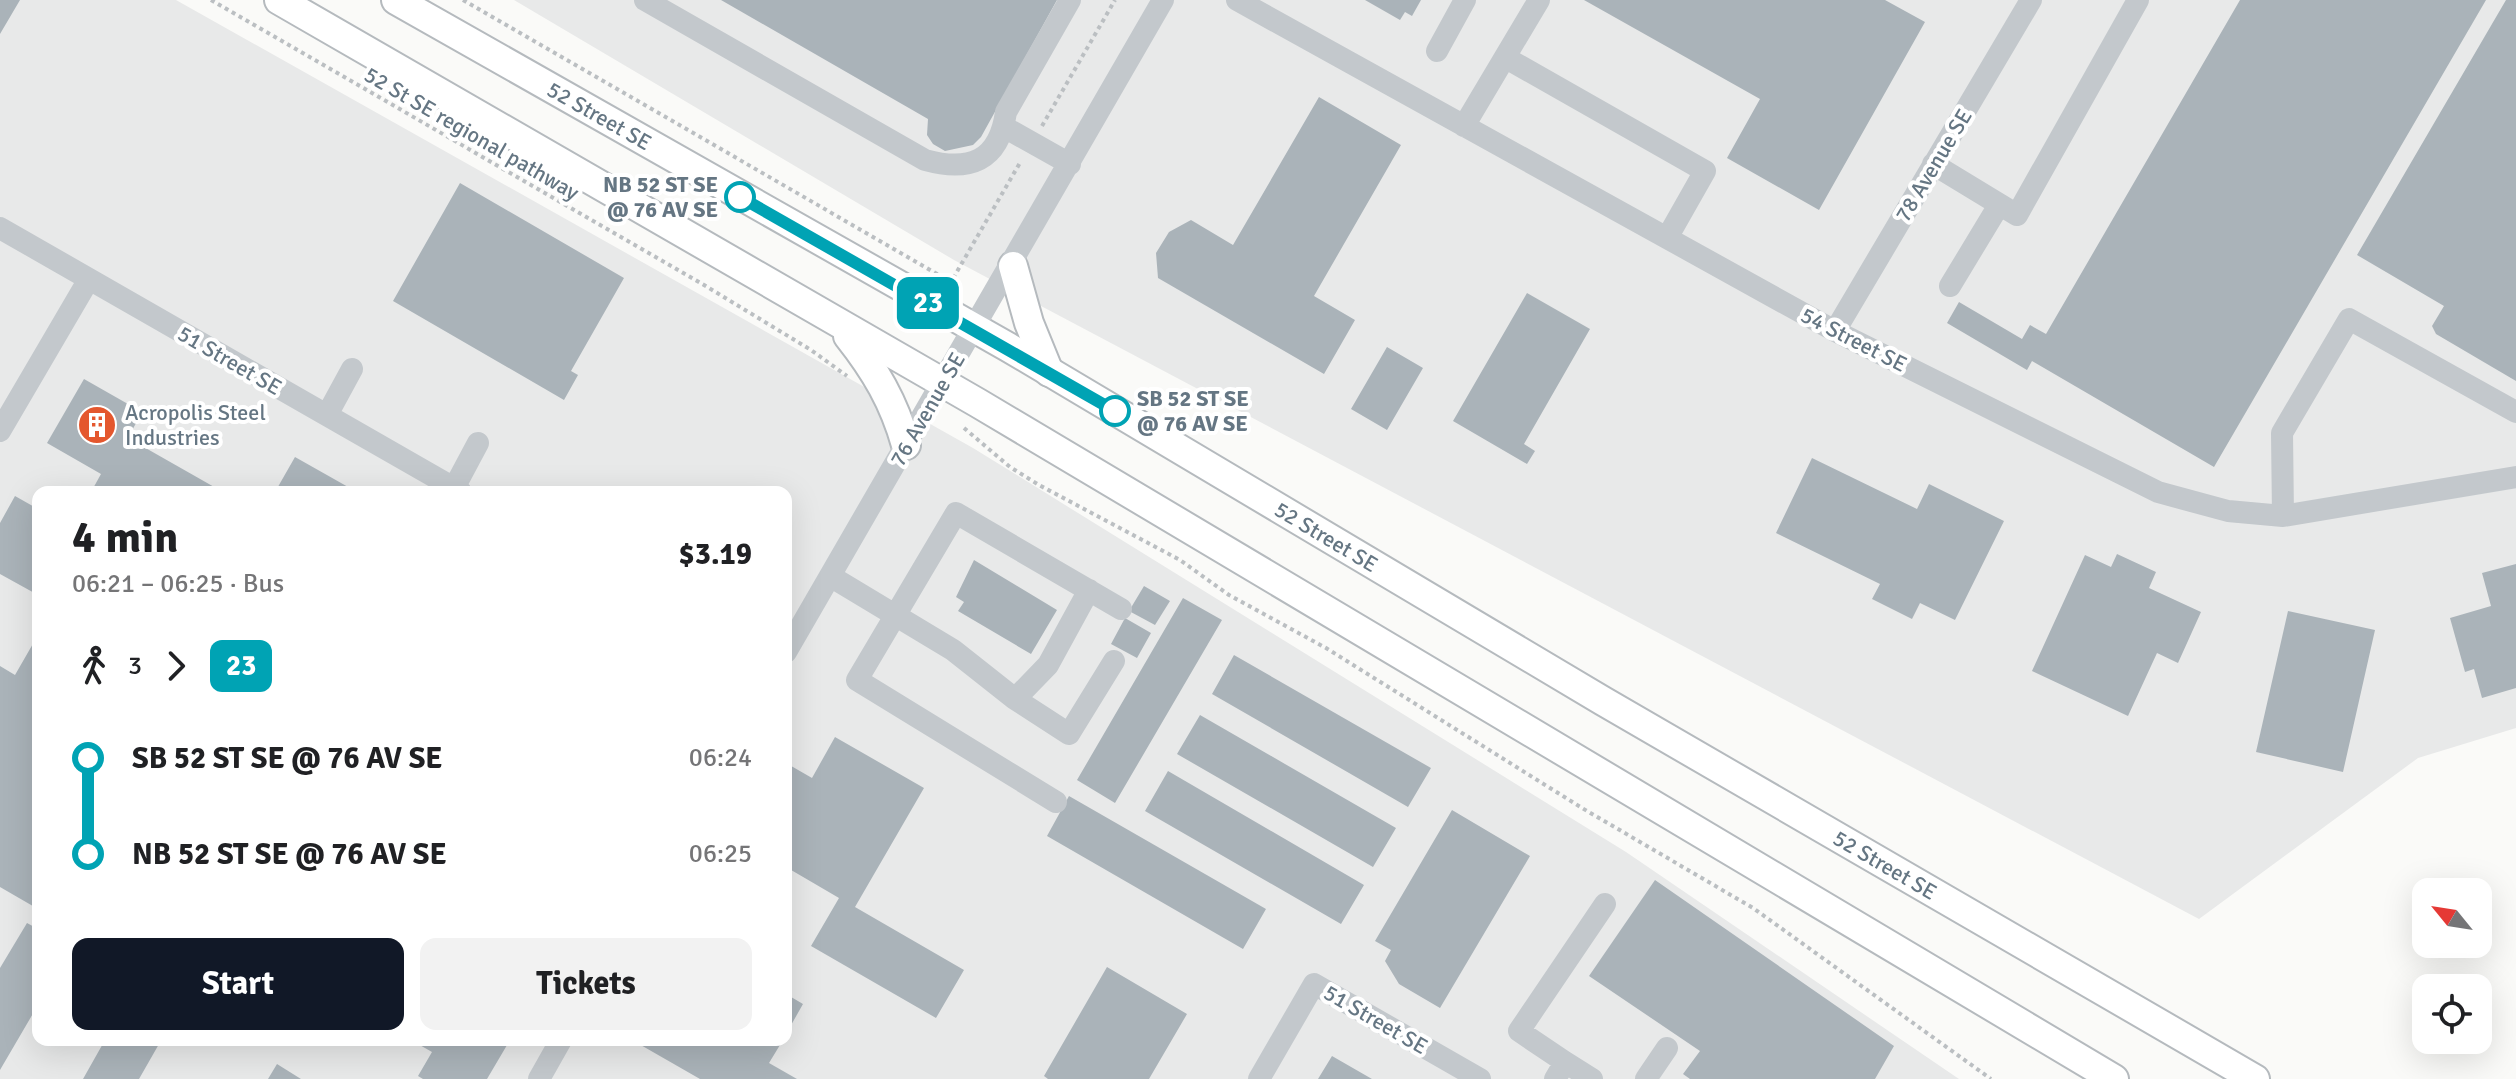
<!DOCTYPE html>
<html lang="en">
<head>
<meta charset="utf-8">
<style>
	:root { --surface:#fff; --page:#f2f2f2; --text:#202124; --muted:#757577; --accent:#111827 }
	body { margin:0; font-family:Signika,sans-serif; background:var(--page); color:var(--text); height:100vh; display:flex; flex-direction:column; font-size:30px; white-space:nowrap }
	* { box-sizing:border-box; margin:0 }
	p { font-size:26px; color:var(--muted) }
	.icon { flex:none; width:44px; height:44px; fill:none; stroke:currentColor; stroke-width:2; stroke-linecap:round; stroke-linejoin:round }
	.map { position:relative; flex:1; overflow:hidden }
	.panel { position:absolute; left:32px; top:486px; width:760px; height:560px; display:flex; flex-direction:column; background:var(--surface); border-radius:16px; box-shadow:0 8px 32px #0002 }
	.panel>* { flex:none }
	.badge { padding:0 16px; border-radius:12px; font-size:28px; line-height:52px }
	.needle { width:52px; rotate:300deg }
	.tools { position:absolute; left:2412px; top:878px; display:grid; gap:16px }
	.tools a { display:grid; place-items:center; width:80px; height:80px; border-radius:16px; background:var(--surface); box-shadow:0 8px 32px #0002; font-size:40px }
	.map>.badge { position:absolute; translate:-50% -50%; box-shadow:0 0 0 4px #fff }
	.legs { display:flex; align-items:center; gap:12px; height:88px; padding:0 40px; font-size:26px }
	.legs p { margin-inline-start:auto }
	.head { display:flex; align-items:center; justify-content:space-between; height:136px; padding:0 40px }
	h1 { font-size:44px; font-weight:800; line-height:60px }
	.action { display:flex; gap:16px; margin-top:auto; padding:16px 40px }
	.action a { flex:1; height:92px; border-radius:16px; background:var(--accent); color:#fff; font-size:32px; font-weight:800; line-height:92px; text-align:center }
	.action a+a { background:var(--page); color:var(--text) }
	ul { padding:0 40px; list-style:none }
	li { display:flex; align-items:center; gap:28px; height:96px; font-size:30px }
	li i { display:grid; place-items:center; width:12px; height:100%; margin:0 10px; background:currentColor }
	li i::after { content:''; width:20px; height:20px; margin:-10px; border:6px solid; border-radius:50%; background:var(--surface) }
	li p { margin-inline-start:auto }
	li:first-child i { background:linear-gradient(#0000 50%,currentColor 0) }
	li:last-child i { background:linear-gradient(currentColor 50%,#0000 0) }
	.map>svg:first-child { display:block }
</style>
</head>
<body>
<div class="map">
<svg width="2516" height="1079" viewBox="0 0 2516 1079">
	<rect width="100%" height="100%" fill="#fafaf8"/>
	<path fill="#e8e9e9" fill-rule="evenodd" d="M 0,0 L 176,0 L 973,448 L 1626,852 L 1959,1079 L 0,1079 ZM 38,492 L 786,492 L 786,1040 L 38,1040 Z
		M 514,0 L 2516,0 L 2516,728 L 2418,758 L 2199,919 L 954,260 Z"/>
	<path fill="#aab3b9" d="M 0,0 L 20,0 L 0,34 Z
		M 721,0 L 1057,0 L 981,137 L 973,145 L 945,151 L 933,144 L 927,135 L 928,119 Z
		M 1365,0 L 1421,0 L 1412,16 L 1405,12 L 1400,20 Z
		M 1584,0 L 1885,0 L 1925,22 L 1819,210 L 1727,158 L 1760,99 Z
		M 2240,0 L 2486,0 L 2214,467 L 2032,361 L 2027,370 L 1947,323 L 1959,302 L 2022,339 L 2030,325 L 2046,334 Z
		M 2506,0 L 2516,0 L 2516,381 L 2436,334 L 2432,326 L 2444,306 L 2357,255 Z
		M 1319,97 L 1401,145 L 1314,296 L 1355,320 L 1324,374 L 1158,278 L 1156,253 L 1169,232 L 1191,220 L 1233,245 Z
		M 460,183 L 624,278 L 571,371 L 578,375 L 564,400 L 393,301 Z
		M 1527,293 L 1590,329 L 1524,444 L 1535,451 L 1527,464 L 1453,421 Z
		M 1387,347 L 1423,368 L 1387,430 L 1351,409 Z
		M 84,379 L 142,412 L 128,438 L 223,492 L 91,492 L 101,474 L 47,443 Z
		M 295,457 L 357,492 L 275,492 Z
		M 1812,458 L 1917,509 L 1929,484 L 2004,521 L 1955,620 L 1920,603 L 1912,619 L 1872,599 L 1880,584 L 1776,533 Z
		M 15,496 L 38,509 L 38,595 L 0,574 L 0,523 Z
		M 2117,554 L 2156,572 L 2149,588 L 2201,612 L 2178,663 L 2157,653 L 2128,716 L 2032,671 L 2085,555 L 2111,567 Z
		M 974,560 L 1057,610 L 1031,654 L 958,611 L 964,602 L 956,597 Z
		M 2516,564 L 2516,688 L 2482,698 L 2474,669 L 2465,672 L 2450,618 L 2491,606 L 2482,573 Z
		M 1144,586 L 1170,601 L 1155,625 L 1129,611 Z
		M 1183,598 L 1222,620 L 1115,803 L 1077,780 Z
		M 2288,611 L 2375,630 L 2343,772 L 2256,752 Z
		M 1125,618 L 1151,633 L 1137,658 L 1111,644 Z
		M 38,635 L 38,909 L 0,887 L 0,666 L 15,675 Z
		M 1234,655 L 1431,768 L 1408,807 L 1212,694 Z
		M 1200,715 L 1396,828 L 1373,867 L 1177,754 Z
		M 835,737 L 924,788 L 855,907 L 964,970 L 936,1018 L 811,946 L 839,898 L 786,867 L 786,763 L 812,778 Z
		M 1168,771 L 1364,885 L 1341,924 L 1145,811 Z
		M 1069,796 L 1266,909 L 1243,949 L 1047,836 Z
		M 1452,810 L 1530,856 L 1440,1008 L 1399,984 L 1385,961 L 1391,950 L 1375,941 Z
		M 1655,880 L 1894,1046 L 1875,1079 L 1690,1079 L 1683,1074 L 1700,1051 L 1589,976 Z
		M 27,923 L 38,929 L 38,1005 L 0,1070 L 0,968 Z
		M 1107,967 L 1187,1014 L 1149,1079 L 1048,1079 L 1044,1076 Z
		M 786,994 L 803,1004 L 786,1034 Z
		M 105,1040 L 153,1040 L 159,1044 L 139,1079 L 83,1079 Z
		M 411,1040 L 510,1040 L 487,1079 L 423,1079 L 418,1076 L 432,1052 Z
		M 632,1040 L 783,1040 L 769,1063 L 797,1079 L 700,1079 Z
		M 1332,1056 L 1372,1079 L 1318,1079 Z
		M 277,1064 L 301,1079 L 268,1079 Z"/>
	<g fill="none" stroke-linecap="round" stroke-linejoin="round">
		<g stroke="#b5babe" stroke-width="32">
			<g id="major">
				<path d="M 279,0 L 978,403 L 2114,1079"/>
				<path id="s1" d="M 396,0 L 1008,347 L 1603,701 L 2255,1079"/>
				<path d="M 1013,266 L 1029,323 L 1049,372"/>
				<path d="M 848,336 C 875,370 894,402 906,445"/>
			</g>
		</g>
		<path stroke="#bbbfc2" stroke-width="4" stroke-dasharray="4 4" stroke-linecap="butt" d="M 211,0 L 704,285 L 811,350 L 847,376
			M 463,0 L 951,282 L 1021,161
			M 1042,126 L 1115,0
			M 964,428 L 1010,467 L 1039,485 L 1180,560 L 1229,595 L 1326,648 L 1582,808 L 1753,908 L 1991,1079"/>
		<path stroke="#c3c8cc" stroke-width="22" d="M 645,0 L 925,160 C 969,172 999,162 1006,112 L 1070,0
			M 1237,0 L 1835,331 L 2158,492 L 2228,511 L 2283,516 L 2516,477
			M 1437,51 L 1465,0
			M 1506,58 L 1705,171 L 1667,238
			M 1464,126 L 1539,0
			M 1004,127 L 1070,164
			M 1933,164 L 2017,215 L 2138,0
			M 0,228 L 461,492
			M 1950,286 L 1999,205
			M 1835,331 L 2031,0
			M 327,415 L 352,369
			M 0,431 L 89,279
			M 454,488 L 478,443
			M 2283,516 L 2282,433 L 2349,319 L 2516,412
			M 830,576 L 953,650 L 1015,699 L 1069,734 L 1114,661
			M 786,652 L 1163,0
			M 1015,699 L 1048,665 L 1089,590
			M 1056,802 L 857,680 L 956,513 L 1121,609
			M 1565,1062 L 1519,1031 L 1605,904
			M 539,1079 L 561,1040
			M 1259,1079 L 1314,984 L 1480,1079
			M 1555,1079 L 1565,1062 L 1592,1079
			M 1646,1079 L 1667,1048"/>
		<use href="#major" stroke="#fff" stroke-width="28"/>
	</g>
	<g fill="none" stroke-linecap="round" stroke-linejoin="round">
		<g stroke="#fff" stroke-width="18">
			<path id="line-1" d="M 740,197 L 1115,411"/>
		</g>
		<use href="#line-1" stroke="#00a3b4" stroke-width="12"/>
	</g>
	<defs>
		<g id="building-disc" transform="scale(2)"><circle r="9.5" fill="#e4572e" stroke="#fff"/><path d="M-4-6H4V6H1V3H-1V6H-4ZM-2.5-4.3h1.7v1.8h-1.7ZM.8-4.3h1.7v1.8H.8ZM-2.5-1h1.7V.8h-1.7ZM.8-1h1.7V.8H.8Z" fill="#fff"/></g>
	</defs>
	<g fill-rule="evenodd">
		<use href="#building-disc" x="97" y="425"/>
	</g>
	<g fill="#fff" stroke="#00a3b4" stroke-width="4">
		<circle cx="740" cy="197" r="14"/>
		<circle cx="1115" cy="411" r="14"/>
	</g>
	<g text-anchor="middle" stroke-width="8" stroke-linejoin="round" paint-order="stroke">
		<g font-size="22" fill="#657683" stroke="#fff">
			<text dy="8" stroke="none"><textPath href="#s1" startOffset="234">52 Street SE</textPath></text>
			<text transform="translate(472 133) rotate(30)" y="8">52 St SE regional pathway</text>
			<text transform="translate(1933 165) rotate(-59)" y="8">78 Avenue SE</text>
			<text transform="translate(1854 339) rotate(27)" y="8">54 Street SE</text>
			<text transform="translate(230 360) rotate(30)" y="8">51 Street SE</text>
			<text transform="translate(927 409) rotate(-60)" y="8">76 Avenue SE</text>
			<text dy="8" stroke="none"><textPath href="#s1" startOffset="1074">52 Street SE</textPath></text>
			<text dy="8" stroke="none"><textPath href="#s1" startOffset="1722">52 Street SE</textPath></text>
			<text transform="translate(1376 1019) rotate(30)" y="8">51 Street SE</text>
		</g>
		<g font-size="22" font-weight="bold" fill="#657683" stroke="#fff" text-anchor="end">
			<text x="718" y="192">NB 52 ST SE<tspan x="718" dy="25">@ 76 AV SE</tspan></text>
			<text x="1137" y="406" text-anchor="start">SB 52 ST SE<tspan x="1137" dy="25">@ 76 AV SE</tspan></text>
		</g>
		<g font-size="22" fill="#657683" stroke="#fff" text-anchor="start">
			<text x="125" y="420">Acropolis Steel<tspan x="125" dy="25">Industries</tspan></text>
		</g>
	</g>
</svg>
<div class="tools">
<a><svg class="needle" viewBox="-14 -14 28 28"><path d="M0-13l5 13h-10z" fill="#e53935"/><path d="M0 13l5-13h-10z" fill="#757577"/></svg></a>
<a><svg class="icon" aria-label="locate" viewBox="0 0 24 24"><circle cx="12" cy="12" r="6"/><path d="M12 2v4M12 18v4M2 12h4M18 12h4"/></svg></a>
</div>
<b class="badge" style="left:928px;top:303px;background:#00a3b4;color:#fff">23</b>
<section class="panel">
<div class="head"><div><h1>4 min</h1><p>06:21 – 06:25 · Bus</p></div><b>$3.19</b></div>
<div class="legs"><svg class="icon" aria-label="walk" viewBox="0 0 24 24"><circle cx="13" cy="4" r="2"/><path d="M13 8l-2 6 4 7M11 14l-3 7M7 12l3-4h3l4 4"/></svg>3<svg class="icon" aria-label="forward" viewBox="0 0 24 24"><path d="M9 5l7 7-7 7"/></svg><b class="badge" style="background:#00a3b4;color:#fff">23</b></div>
<ul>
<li><i style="color:#00a3b4"></i><b>SB 52 ST SE @ 76 AV SE</b><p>06:24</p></li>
<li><i style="color:#00a3b4"></i><b>NB 52 ST SE @ 76 AV SE</b><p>06:25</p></li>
</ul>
<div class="action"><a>Start</a><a>Tickets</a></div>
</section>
</div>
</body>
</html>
